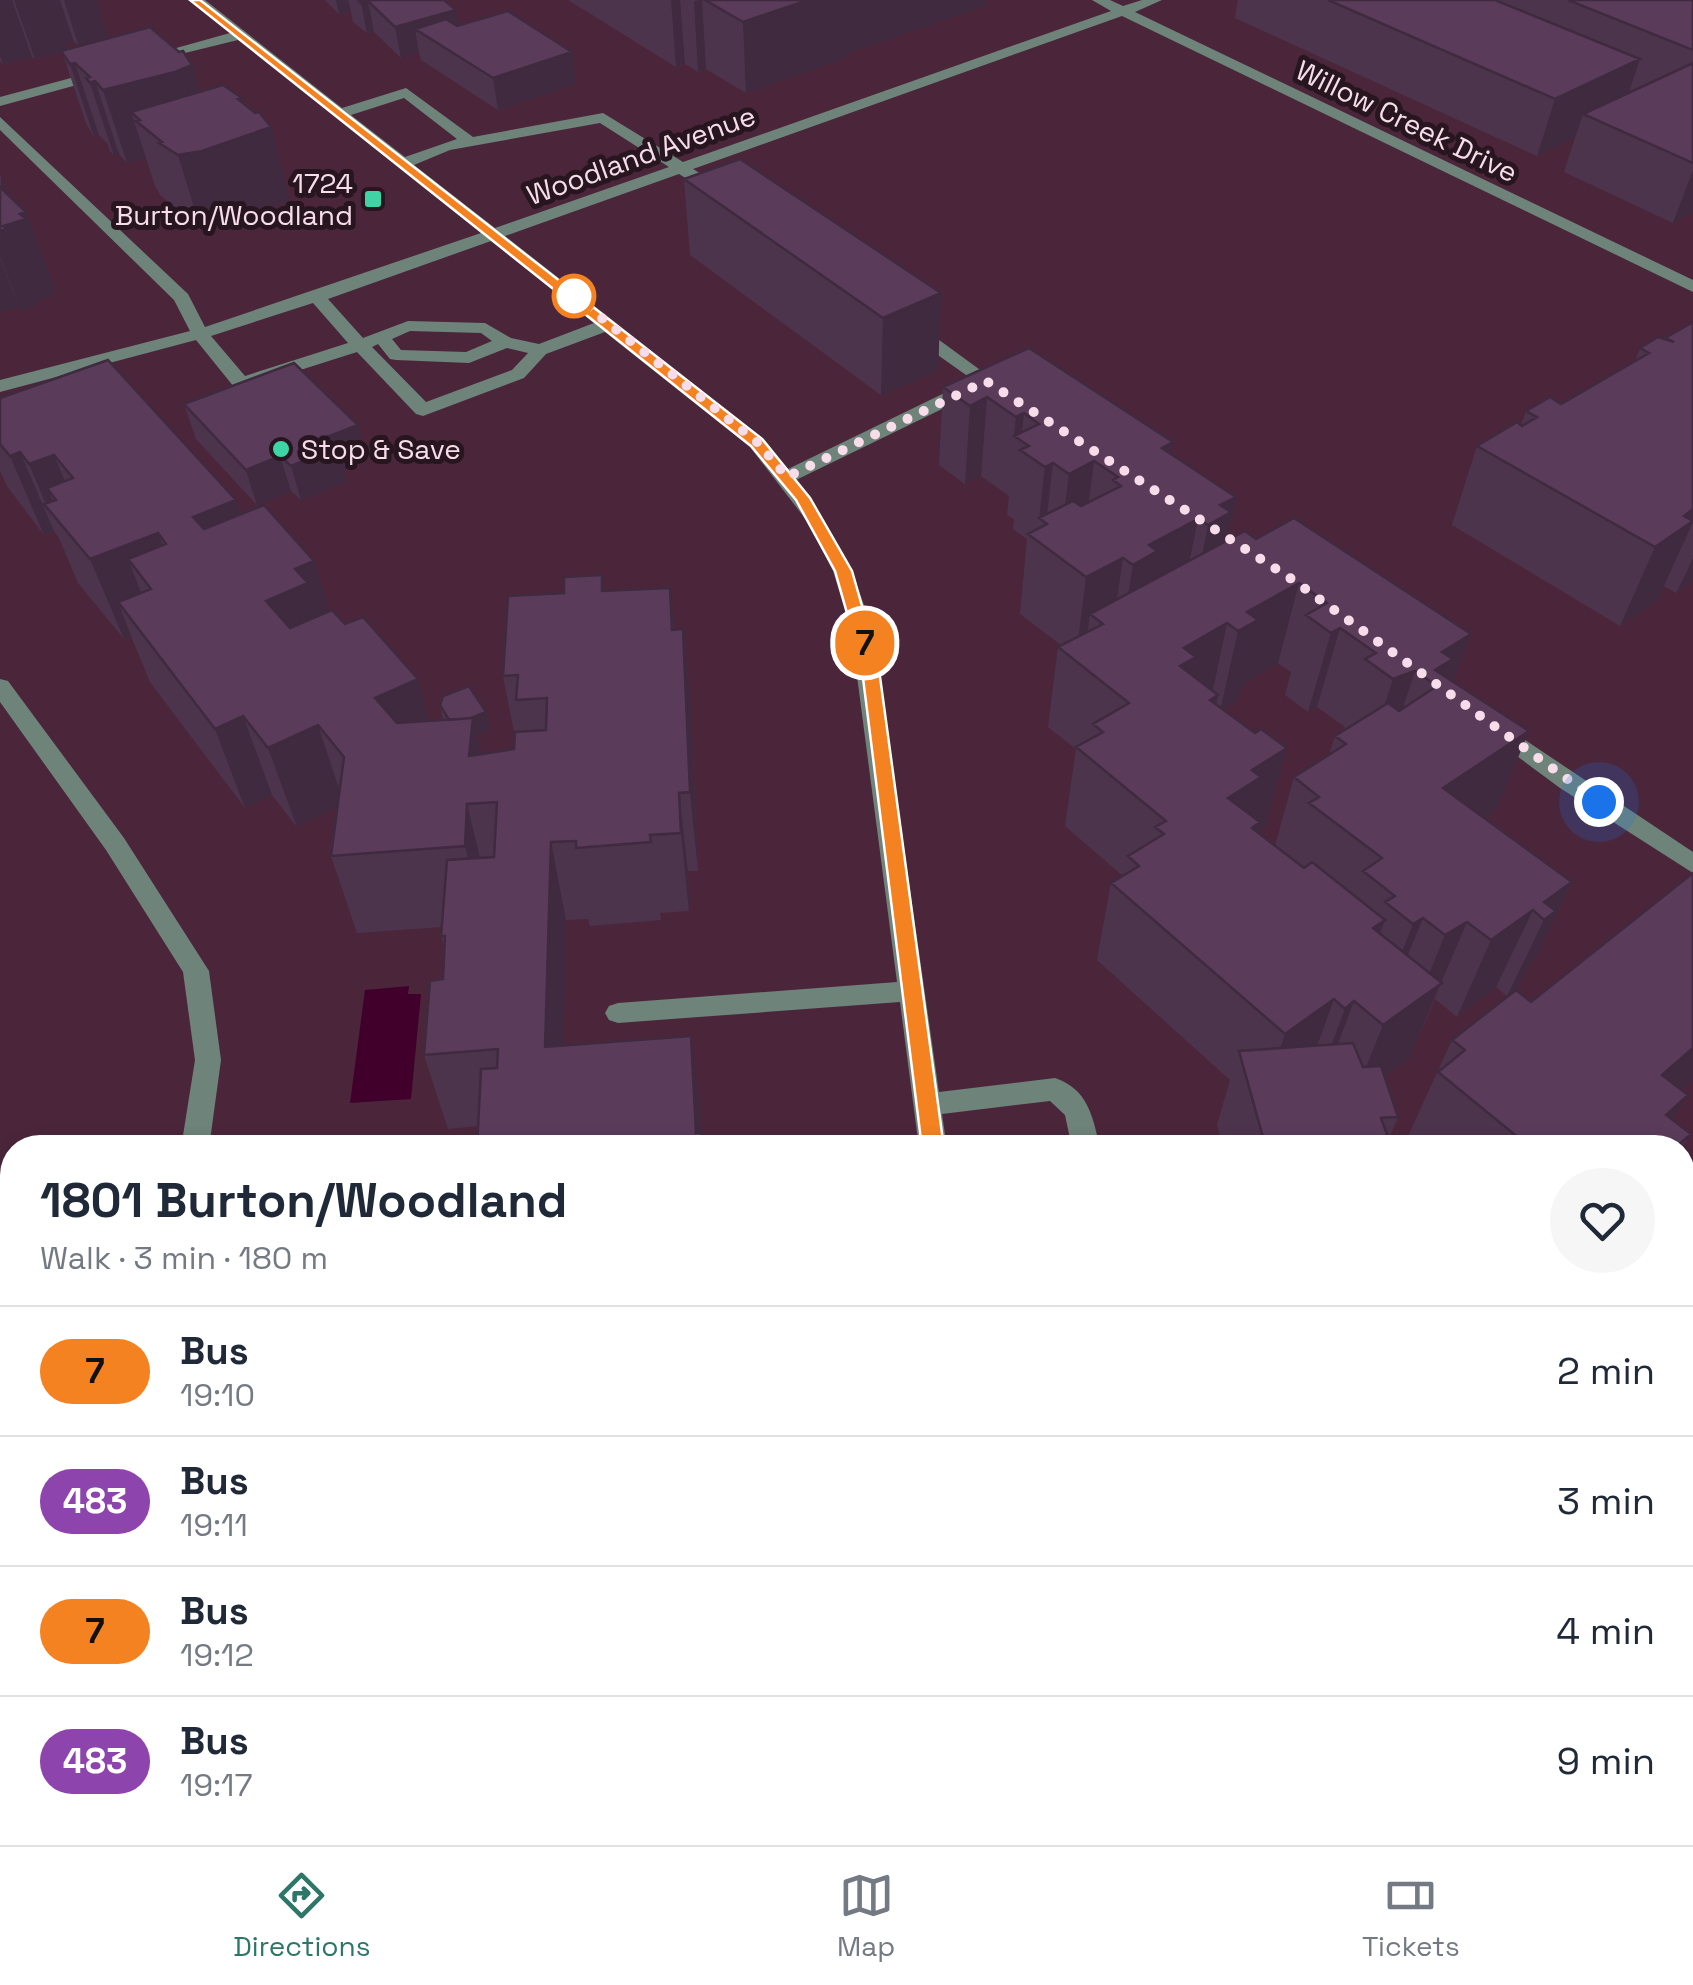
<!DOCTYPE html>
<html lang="en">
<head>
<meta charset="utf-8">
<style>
	:root { --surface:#fff; --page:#f6f6f7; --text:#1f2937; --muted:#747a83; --line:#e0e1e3; --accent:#2d7668 }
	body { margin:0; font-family:"Space Grotesk",sans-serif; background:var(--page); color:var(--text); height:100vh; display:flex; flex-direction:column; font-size:38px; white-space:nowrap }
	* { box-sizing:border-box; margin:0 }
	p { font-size:32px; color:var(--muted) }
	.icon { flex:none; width:55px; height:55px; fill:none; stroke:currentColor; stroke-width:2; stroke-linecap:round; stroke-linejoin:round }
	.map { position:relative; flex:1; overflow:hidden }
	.drawer { position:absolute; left:0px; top:1135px; width:1695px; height:710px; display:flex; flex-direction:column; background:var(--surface); border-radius:40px 40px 0 0; box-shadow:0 5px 15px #0003 }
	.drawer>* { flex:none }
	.badge { padding:0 20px; border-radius:32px; font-size:35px; line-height:65px }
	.you { position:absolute; width:50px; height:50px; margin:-25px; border:8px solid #fff; border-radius:50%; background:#1a73e8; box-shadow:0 0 0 15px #1a73e833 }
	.map>.badge { position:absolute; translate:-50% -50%; box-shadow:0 0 0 5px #fff }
	.round { display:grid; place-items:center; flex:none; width:105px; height:105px; border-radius:52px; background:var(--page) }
	.head { display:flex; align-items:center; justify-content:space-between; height:170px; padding:0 40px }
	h1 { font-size:48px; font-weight:700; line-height:75px }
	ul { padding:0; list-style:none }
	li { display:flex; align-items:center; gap:30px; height:130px; padding:0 40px; border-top:2px solid var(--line) }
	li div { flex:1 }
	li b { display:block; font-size:38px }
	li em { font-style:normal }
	li .badge { min-width:110px; font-weight:700; text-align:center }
	.menu { display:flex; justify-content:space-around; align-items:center; height:140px; border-top:2px solid var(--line); background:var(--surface); font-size:28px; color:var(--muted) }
	.menu a { display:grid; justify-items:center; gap:5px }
	.menu .on { color:var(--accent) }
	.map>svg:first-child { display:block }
</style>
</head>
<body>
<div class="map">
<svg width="1693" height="1845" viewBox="0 0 1693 1845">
	<rect width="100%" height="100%" fill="#4b263b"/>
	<path fill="#41002c" d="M 409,986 L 408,994 L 421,994 L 411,1099 L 350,1103 L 365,990 Z"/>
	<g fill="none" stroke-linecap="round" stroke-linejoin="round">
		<path fill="#6e8379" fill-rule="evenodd" d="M 189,0 L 205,0 L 342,108 L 406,88 L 473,137 L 603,113 L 683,162 L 1111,11 L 1092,0 L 1110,0 L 1123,6 L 1142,0 L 1162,0 L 1135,12 L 1693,280 L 1693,292 L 1122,16 L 693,169 L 728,191 L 728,197 L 716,197 L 679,174 L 505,236 L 764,439 L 788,469 L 965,383 L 976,382 L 908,334 L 908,326 L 920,326 L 1009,391 L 1000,397 L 980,385 L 979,391 L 796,480 C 833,527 854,574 873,630 L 939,1092 L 1055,1078 C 1088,1089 1093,1117 1100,1148 L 1072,1148 L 1065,1115 L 1050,1101 L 942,1114 L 947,1148 L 919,1148 L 900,1002 L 618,1023 L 609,1020 L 605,1013 L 609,1006 L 618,1003 L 897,982 L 851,630 L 833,571 L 807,521 L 750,447 L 605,332 L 546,354 L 524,378 L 423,416 L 416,414 L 357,352 L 241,389 L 234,387 L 196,340 L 0,392 L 0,380 L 190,331 L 174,300 L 0,130 L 0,117 L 188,294 L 205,327 L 481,233 L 238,40 L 144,63 L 144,57 L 230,33 ZM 404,98 L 457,139 L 405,157 L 351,115 ZM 600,123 L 669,167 L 495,228 L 414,165 L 450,150 ZM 491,241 L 594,323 L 539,344 L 511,338 L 485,323 L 408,321 L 363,338 L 328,299 ZM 313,303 L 348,343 L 245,376 L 211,336 ZM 410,331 L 481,333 L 492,341 L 466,352 L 401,350 L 392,339 ZM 378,344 L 390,359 L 396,360 L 469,363 L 507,348 L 528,353 L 512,370 L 426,402 L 372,347 Z
			M 101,70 L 108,74 L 106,77 L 0,106 L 0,97 Z
			M 0,679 L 8,681 L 124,838 L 209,971 L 221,1060 L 209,1148 L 181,1148 L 195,1060 L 183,972 L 106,850 L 0,702 Z
			M 1495,720 L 1693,852 L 1693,873 L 1560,788 L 1487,734 L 1484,728 Z
			M 190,1832 L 226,1832 L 228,1845 L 192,1845 Z
			M 1003,1832 L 1039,1832 L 1041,1845 L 1005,1845 Z
			M 1198,1832 L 1234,1832 L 1235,1845 L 1199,1845 Z"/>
	</g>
	<path fill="#4d344d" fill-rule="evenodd" d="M 0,0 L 96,0 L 108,38 L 192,65 L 200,92 L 242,98 L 244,104 L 271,127 L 290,201 L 224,225 L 201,230 L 182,217 L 180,212 L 160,195 L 157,189 L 155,186 L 146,158 L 127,163 L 119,154 L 114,156 L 110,151 L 108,144 L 99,135 L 94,137 L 86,123 L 62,52 L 35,59 L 32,57 L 3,64 L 0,61 ZM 74,42 L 79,46 L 65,50 L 64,45 Z
		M 325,0 L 444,0 L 456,10 L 458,26 L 576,84 L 498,110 L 421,60 L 419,53 L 401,58 L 374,32 L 367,33 L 353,22 L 351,11 L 339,14 Z
		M 568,0 L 987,0 L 987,5 L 846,54 L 846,58 L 746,93 L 706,69 L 698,72 L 685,64 L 676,67 Z
		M 1238,0 L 1693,0 L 1693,212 L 1673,223 L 1564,172 L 1575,138 L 1537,156 L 1235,18 Z
		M 0,175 L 8,195 L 26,212 L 55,288 L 52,289 L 55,295 L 34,302 L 36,305 L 21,310 L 19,306 L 0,313 Z
		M 684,179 L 941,293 L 938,371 L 881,395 L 690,255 Z
		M 1693,322 L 1693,582 L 1676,593 L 1664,586 L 1657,601 L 1620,626 L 1452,525 L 1477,446 L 1521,425 L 1526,411 L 1561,404 L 1635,361 L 1640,348 L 1664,339 Z
		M 1029,348 L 1171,454 L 1236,497 L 1227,540 L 1256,539 L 1471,634 L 1453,682 L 1529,731 L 1496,810 L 1484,818 L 1572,882 L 1535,959 L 1531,962 L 1518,988 L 1507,996 L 1496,987 L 1457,1017 L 1435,999 L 1409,1058 L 1384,1077 L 1398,1117 L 1389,1138 L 1392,1148 L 1223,1148 L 1217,1125 L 1230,1080 L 1097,960 L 1111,883 L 1123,876 L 1065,826 L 1076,749 L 1048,727 L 1058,647 L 1061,645 L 1020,614 L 1027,539 L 1013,529 L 1014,519 L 1007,515 L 1009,496 L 981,476 L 965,484 L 939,465 L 943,387 ZM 1278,663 L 1291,672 L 1285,695 L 1308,712 L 1317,707 L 1345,727 L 1343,731 L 1335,736 L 1329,755 L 1294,777 L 1275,846 L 1258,832 L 1265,827 L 1287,748 L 1255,733 L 1223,709 L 1239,700 L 1243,684 Z
		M 0,398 L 236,500 L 241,514 L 314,561 L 329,611 L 429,721 L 443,720 L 440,705 L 486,712 L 490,730 L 477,735 L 481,754 L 514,749 L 515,736 L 503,676 L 564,593 L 602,575 L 604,591 L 670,588 L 674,630 L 683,629 L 691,709 L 698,871 L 688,871 L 689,911 L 660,913 L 661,920 L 590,926 L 588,919 L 566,920 L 563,1045 L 700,1110 L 702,1148 L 477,1148 L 478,1126 L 448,1129 L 424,1055 L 443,979 L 445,949 L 441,936 L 442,927 L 357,933 L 331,856 L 337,807 L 297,827 L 272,795 L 245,808 L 150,682 L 131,636 L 124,639 L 78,583 L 59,538 L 54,531 L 44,535 L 7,486 L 0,471 Z
		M 184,404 L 367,459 L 343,469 L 346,482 L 301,500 L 291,491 L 257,505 L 196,439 Z
		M 1531,1002 L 1693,1081 L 1682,1090 L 1688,1095 L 1672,1120 L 1691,1134 L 1681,1148 L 1407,1148 L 1404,1145 L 1452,1040 Z
		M 1682,1243 L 1693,1251 L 1693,1845 L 1428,1845 L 1440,1832 L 1682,1832 Z"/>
	<path fill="#3f2a3f" d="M 0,0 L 12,0 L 32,57 L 3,64 L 0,56 Z
		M 14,0 L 60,0 L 74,42 L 64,45 L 66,51 L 35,59 Z
		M 64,0 L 96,0 L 109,39 L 79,47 Z
		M 336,0 L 348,0 L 351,11 L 339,14 Z
		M 671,0 L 680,0 L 685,64 L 676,67 Z
		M 702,0 L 706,69 L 698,72 L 694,1 Z
		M 808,0 L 987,0 L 987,5 L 846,54 L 846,58 L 746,93 L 743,22 Z
		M 368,1 L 374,32 L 367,33 L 361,3 Z
		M 456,10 L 461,41 L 415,29 L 419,53 L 401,58 L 395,27 Z
		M 572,52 L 576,84 L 498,110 L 493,78 Z
		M 1640,59 L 1621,116 L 1583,114 L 1575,138 L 1537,156 L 1555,99 Z
		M 75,63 L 99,135 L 94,137 L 70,64 Z
		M 192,65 L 213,137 L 162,142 L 131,112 L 146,158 L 127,163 L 103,90 Z
		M 95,81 L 119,154 L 114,156 L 90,83 Z
		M 242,98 L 252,134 L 271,127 L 290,201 L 224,225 L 201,230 L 178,155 L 238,99 Z
		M 1693,170 L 1693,212 L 1673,223 Z
		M 1,176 L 18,222 L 20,214 L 26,212 L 55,288 L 52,289 L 55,295 L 34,302 L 36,305 L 21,310 L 0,257 Z
		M 0,259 L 19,306 L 0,313 Z
		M 941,293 L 938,371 L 881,395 L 883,318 Z
		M 987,397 L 981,476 L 965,484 L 970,406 Z
		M 1024,413 L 1021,441 L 1014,436 L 1016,417 Z
		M 358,425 L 367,459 L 343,469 L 346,482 L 301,500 L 291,466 L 327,437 Z
		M 1173,442 L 1160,521 L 1162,448 Z
		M 20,452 L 54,531 L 44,535 L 10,456 Z
		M 54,455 L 87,534 L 47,488 L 65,528 L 48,509 L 29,464 Z
		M 280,456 L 291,491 L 257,505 L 246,470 Z
		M 1094,461 L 1084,540 L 1059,553 L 1069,474 Z
		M 1053,463 L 1046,523 L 1039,518 L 1045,467 Z
		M 1236,497 L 1220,576 L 1192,605 L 1208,525 L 1220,505 Z
		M 236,500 L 262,579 L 221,596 L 193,517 Z
		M 1693,509 L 1693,518 L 1691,523 L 1693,522 L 1657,601 L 1620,626 L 1655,547 L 1684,516 Z
		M 1198,519 L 1182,598 L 1120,644 L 1133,565 L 1149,545 Z
		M 158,533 L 188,612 L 151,589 L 128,559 L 154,626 L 118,602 L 131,636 L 124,639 L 90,559 Z
		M 1123,558 L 1111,638 L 1103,624 L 1090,614 L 1085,652 L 1076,657 L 1086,577 Z
		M 1693,558 L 1693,582 L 1676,593 L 1688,569 Z
		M 314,561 L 338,640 L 293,680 L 266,601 L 295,569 Z
		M 1299,583 L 1278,663 L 1243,684 L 1239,700 L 1220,711 L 1238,631 L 1247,612 Z
		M 1227,623 L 1211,699 L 1218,695 L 1201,774 L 1164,746 L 1184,648 Z
		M 1340,628 L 1317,707 L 1308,712 L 1331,633 Z
		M 683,629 L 691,709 L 698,871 L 690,792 Z
		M 1471,634 L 1442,713 L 1437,686 L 1431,682 L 1442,652 Z
		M 1415,671 L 1389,750 L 1368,758 L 1393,679 Z
		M 418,679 L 438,758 L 398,777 L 375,698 Z
		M 486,712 L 490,730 L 477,735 L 491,797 L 453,725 Z
		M 243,716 L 272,795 L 245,808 L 215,729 Z
		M 318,725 L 344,804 L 297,827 L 268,748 Z
		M 1529,731 L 1496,810 L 1413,866 L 1443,788 Z
		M 1287,748 L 1265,827 L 1258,832 L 1240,900 L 1228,798 L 1252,770 Z
		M 679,793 L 688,871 L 689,911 L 681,833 Z
		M 467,804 L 486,883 L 484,924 L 465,846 Z
		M 551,842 L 566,920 L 562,1121 L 545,1047 Z
		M 1572,882 L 1535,959 L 1531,962 L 1518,988 L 1507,996 L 1544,920 L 1544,902 Z
		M 1533,910 L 1496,987 L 1457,1017 L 1491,940 Z
		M 1423,918 L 1392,994 L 1383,1000 L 1413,924 Z
		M 1385,920 L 1356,996 L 1373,928 Z
		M 1467,922 L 1409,1058 L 1353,1100 L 1383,1025 L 1419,999 L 1445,935 Z
		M 1334,999 L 1307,1074 L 1261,1108 L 1285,1034 Z
		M 1354,1001 L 1326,1076 L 1317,1083 L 1345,1009 Z
		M 691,1036 L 700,1110 L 702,1148 L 698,1148 L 696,1133 Z
		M 1693,1048 L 1693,1081 L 1616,1148 L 1662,1075 Z
		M 1688,1095 L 1654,1148 L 1666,1115 Z
		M 715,1832 L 724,1832 L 724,1845 L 715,1845 Z"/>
	<path fill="#5a3c5a" stroke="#3f2a3f" stroke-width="2.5" d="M 358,0 L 444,0 L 456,10 L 395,27 L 368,1 L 361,3 Z
		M 705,0 L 808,0 L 743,22 Z
		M 1328,0 L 1495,0 L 1640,59 L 1555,99 Z
		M 1568,0 L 1693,0 L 1693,50 Z
		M 508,11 L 572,52 L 493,78 L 415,29 L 446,19 L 457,26 Z
		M 150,27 L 179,52 L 183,51 L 192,65 L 175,72 L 103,90 L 95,81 L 90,83 L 86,78 L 90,77 L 75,63 L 70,64 L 61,51 Z
		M 1693,63 L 1693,163 L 1583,114 Z
		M 223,85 L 242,98 L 238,99 L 255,113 L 259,112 L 271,127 L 202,151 L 178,155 L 159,143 L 162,142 L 136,121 L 140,120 L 131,112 Z
		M 740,159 L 941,293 L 883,318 L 684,179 Z
		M 0,187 L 26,212 L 20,214 L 26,219 L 3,226 L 6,229 L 0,231 Z
		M 1693,322 L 1693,509 L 1684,516 L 1693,521 L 1655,547 L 1477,446 L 1517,422 L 1522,426 L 1537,417 L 1526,411 L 1550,397 L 1561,404 L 1649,353 L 1640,348 L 1658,337 L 1674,342 L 1665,338 Z
		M 1029,348 L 1173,442 L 1162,448 L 1236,497 L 1220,505 L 1231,512 L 1208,525 L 1198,519 L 1149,545 L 1157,551 L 1133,565 L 1123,558 L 1086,577 L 1028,534 L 1047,524 L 1039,518 L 1073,501 L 1081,506 L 1121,486 L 1113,480 L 1118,477 L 1094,461 L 1069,474 L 1053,463 L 1045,467 L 1020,450 L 1029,446 L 1014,436 L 1039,424 L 1024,413 L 1016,417 L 987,397 L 970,406 L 943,387 Z
		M 108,360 L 236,500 L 193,517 L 204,529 L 264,505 L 314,561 L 295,569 L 308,583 L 266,601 L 290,628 L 332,610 L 345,624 L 363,617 L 418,679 L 375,698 L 397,723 L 473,718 L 469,756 L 514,749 L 515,732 L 546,730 L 547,698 L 516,700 L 518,675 L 503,676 L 508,596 L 564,593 L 564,577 L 602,575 L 602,591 L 670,588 L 672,630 L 683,629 L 690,792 L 679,793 L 681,833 L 650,835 L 651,842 L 576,848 L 576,841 L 551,842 L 545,1047 L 691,1036 L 696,1133 L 701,1132 L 701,1148 L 477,1148 L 481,1069 L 497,1068 L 498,1049 L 424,1055 L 430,981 L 443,979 L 445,936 L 441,936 L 447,860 L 494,857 L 497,802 L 467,804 L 465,846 L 331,856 L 344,757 L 318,725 L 268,748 L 243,716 L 215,729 L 118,602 L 151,589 L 128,559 L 166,544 L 158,533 L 90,559 L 44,504 L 56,500 L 47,488 L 73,478 L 54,455 L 29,464 L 20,452 L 10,456 L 0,444 L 0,398 Z
		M 294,363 L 358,425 L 327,437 L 337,447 L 291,466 L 280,456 L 246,470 L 184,404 Z
		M 1294,518 L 1471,634 L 1442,652 L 1453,659 L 1435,670 L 1529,731 L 1443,788 L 1572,882 L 1544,902 L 1556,911 L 1544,920 L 1533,910 L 1491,940 L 1467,922 L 1445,935 L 1423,918 L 1413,924 L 1385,902 L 1395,896 L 1363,871 L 1382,858 L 1309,803 L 1319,797 L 1294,777 L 1346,744 L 1335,736 L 1388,703 L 1399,711 L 1437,686 L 1415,671 L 1393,679 L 1365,659 L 1376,653 L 1340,628 L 1331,633 L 1306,615 L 1327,603 L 1299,583 L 1247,612 L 1258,620 L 1238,631 L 1227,623 L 1184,648 L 1196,657 L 1180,666 L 1218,695 L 1210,700 L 1255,733 L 1261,729 L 1287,748 L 1252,770 L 1261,777 L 1228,798 L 1260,822 L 1252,828 L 1304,868 L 1312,862 L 1385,920 L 1373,928 L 1442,983 L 1383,1025 L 1354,1001 L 1345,1009 L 1334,999 L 1285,1034 L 1111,883 L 1139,866 L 1128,856 L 1164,834 L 1155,827 L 1166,821 L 1076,747 L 1103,732 L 1093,724 L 1129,703 L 1058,647 L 1103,624 L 1090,614 L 1245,531 L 1256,539 Z
		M 469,686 L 486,712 L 471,718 L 449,720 L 440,705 L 443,696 Z
		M 1693,873 L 1693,1048 L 1662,1075 L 1688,1095 L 1666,1115 L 1691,1134 L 1675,1148 L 1531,1148 L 1438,1072 L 1465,1050 L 1452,1040 L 1516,990 L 1531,1002 Z
		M 1353,1043 L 1363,1067 L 1381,1066 L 1398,1117 L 1381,1118 L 1392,1148 L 1266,1148 L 1239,1051 Z
		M 1682,1243 L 1693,1251 L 1693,1438 L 1682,1429 Z
		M 1687,1518 L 1693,1523 L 1693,1845 L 1458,1845 L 1447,1832 L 1682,1832 L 1682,1523 Z
		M 402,1832 L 715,1832 L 715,1845 L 401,1845 Z"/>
	<path fill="#f58220" stroke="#fff" stroke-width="2.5" d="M 190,0 L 200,0 L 762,439 L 810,498 L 852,571 L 878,662 L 944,1148 L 940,1154 L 933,1157 L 922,1148 L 861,662 L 835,571 L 796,500 L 751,446 Z"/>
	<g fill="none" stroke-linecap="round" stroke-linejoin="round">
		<path stroke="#f6dde9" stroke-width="10" stroke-dasharray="0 18" d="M 574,296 L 757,442 L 787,477 L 986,381 L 1293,580 L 1599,802"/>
	</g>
	<g fill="#3ed4a3" stroke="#27161f" stroke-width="4">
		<rect x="363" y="189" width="20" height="20" rx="5"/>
		<circle cx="281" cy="449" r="10"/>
	</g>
	<circle fill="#fff" stroke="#f58220" stroke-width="5" cx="574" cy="296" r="20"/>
	<g text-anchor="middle" stroke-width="10" stroke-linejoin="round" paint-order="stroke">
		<g font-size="28" fill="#f6dde9" stroke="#27161f">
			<text transform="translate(1407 121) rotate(26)" y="10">Willow Creek Drive</text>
			<text transform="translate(641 155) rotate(-20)" y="10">Woodland Avenue</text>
		</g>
		<g font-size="28" fill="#f6dde9" stroke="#27161f" text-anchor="end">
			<text x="353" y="193">1724<tspan x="353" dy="32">Burton/Woodland</tspan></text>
			<text x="301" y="459" text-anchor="start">Stop &amp; Save</text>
		</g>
	</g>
</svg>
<div class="you" style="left:1599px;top:802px"></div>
<b class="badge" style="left:865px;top:643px;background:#f58220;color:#111">7</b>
<section class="drawer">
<div class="head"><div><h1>1801 Burton/Woodland</h1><p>Walk · 3 min · 180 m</p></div><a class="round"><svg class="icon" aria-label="heart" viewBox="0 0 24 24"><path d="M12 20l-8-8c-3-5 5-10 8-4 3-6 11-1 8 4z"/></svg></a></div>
<ul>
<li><span class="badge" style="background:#f58220;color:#111">7</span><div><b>Bus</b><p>19:10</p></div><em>2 min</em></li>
<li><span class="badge" style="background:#8e44ad;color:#fff">483</span><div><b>Bus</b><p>19:11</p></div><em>3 min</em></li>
<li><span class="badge" style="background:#f58220;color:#111">7</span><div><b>Bus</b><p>19:12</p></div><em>4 min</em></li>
<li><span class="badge" style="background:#8e44ad;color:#fff">483</span><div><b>Bus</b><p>19:17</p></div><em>9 min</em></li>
</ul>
</section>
</div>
<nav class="menu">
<a class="on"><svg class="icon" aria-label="directions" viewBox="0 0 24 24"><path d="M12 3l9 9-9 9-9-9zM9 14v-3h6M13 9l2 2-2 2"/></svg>Directions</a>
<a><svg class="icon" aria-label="map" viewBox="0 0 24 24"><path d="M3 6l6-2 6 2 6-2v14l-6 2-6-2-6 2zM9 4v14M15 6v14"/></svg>Map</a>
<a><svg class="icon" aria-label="tickets" viewBox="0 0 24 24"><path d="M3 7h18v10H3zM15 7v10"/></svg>Tickets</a>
</nav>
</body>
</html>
